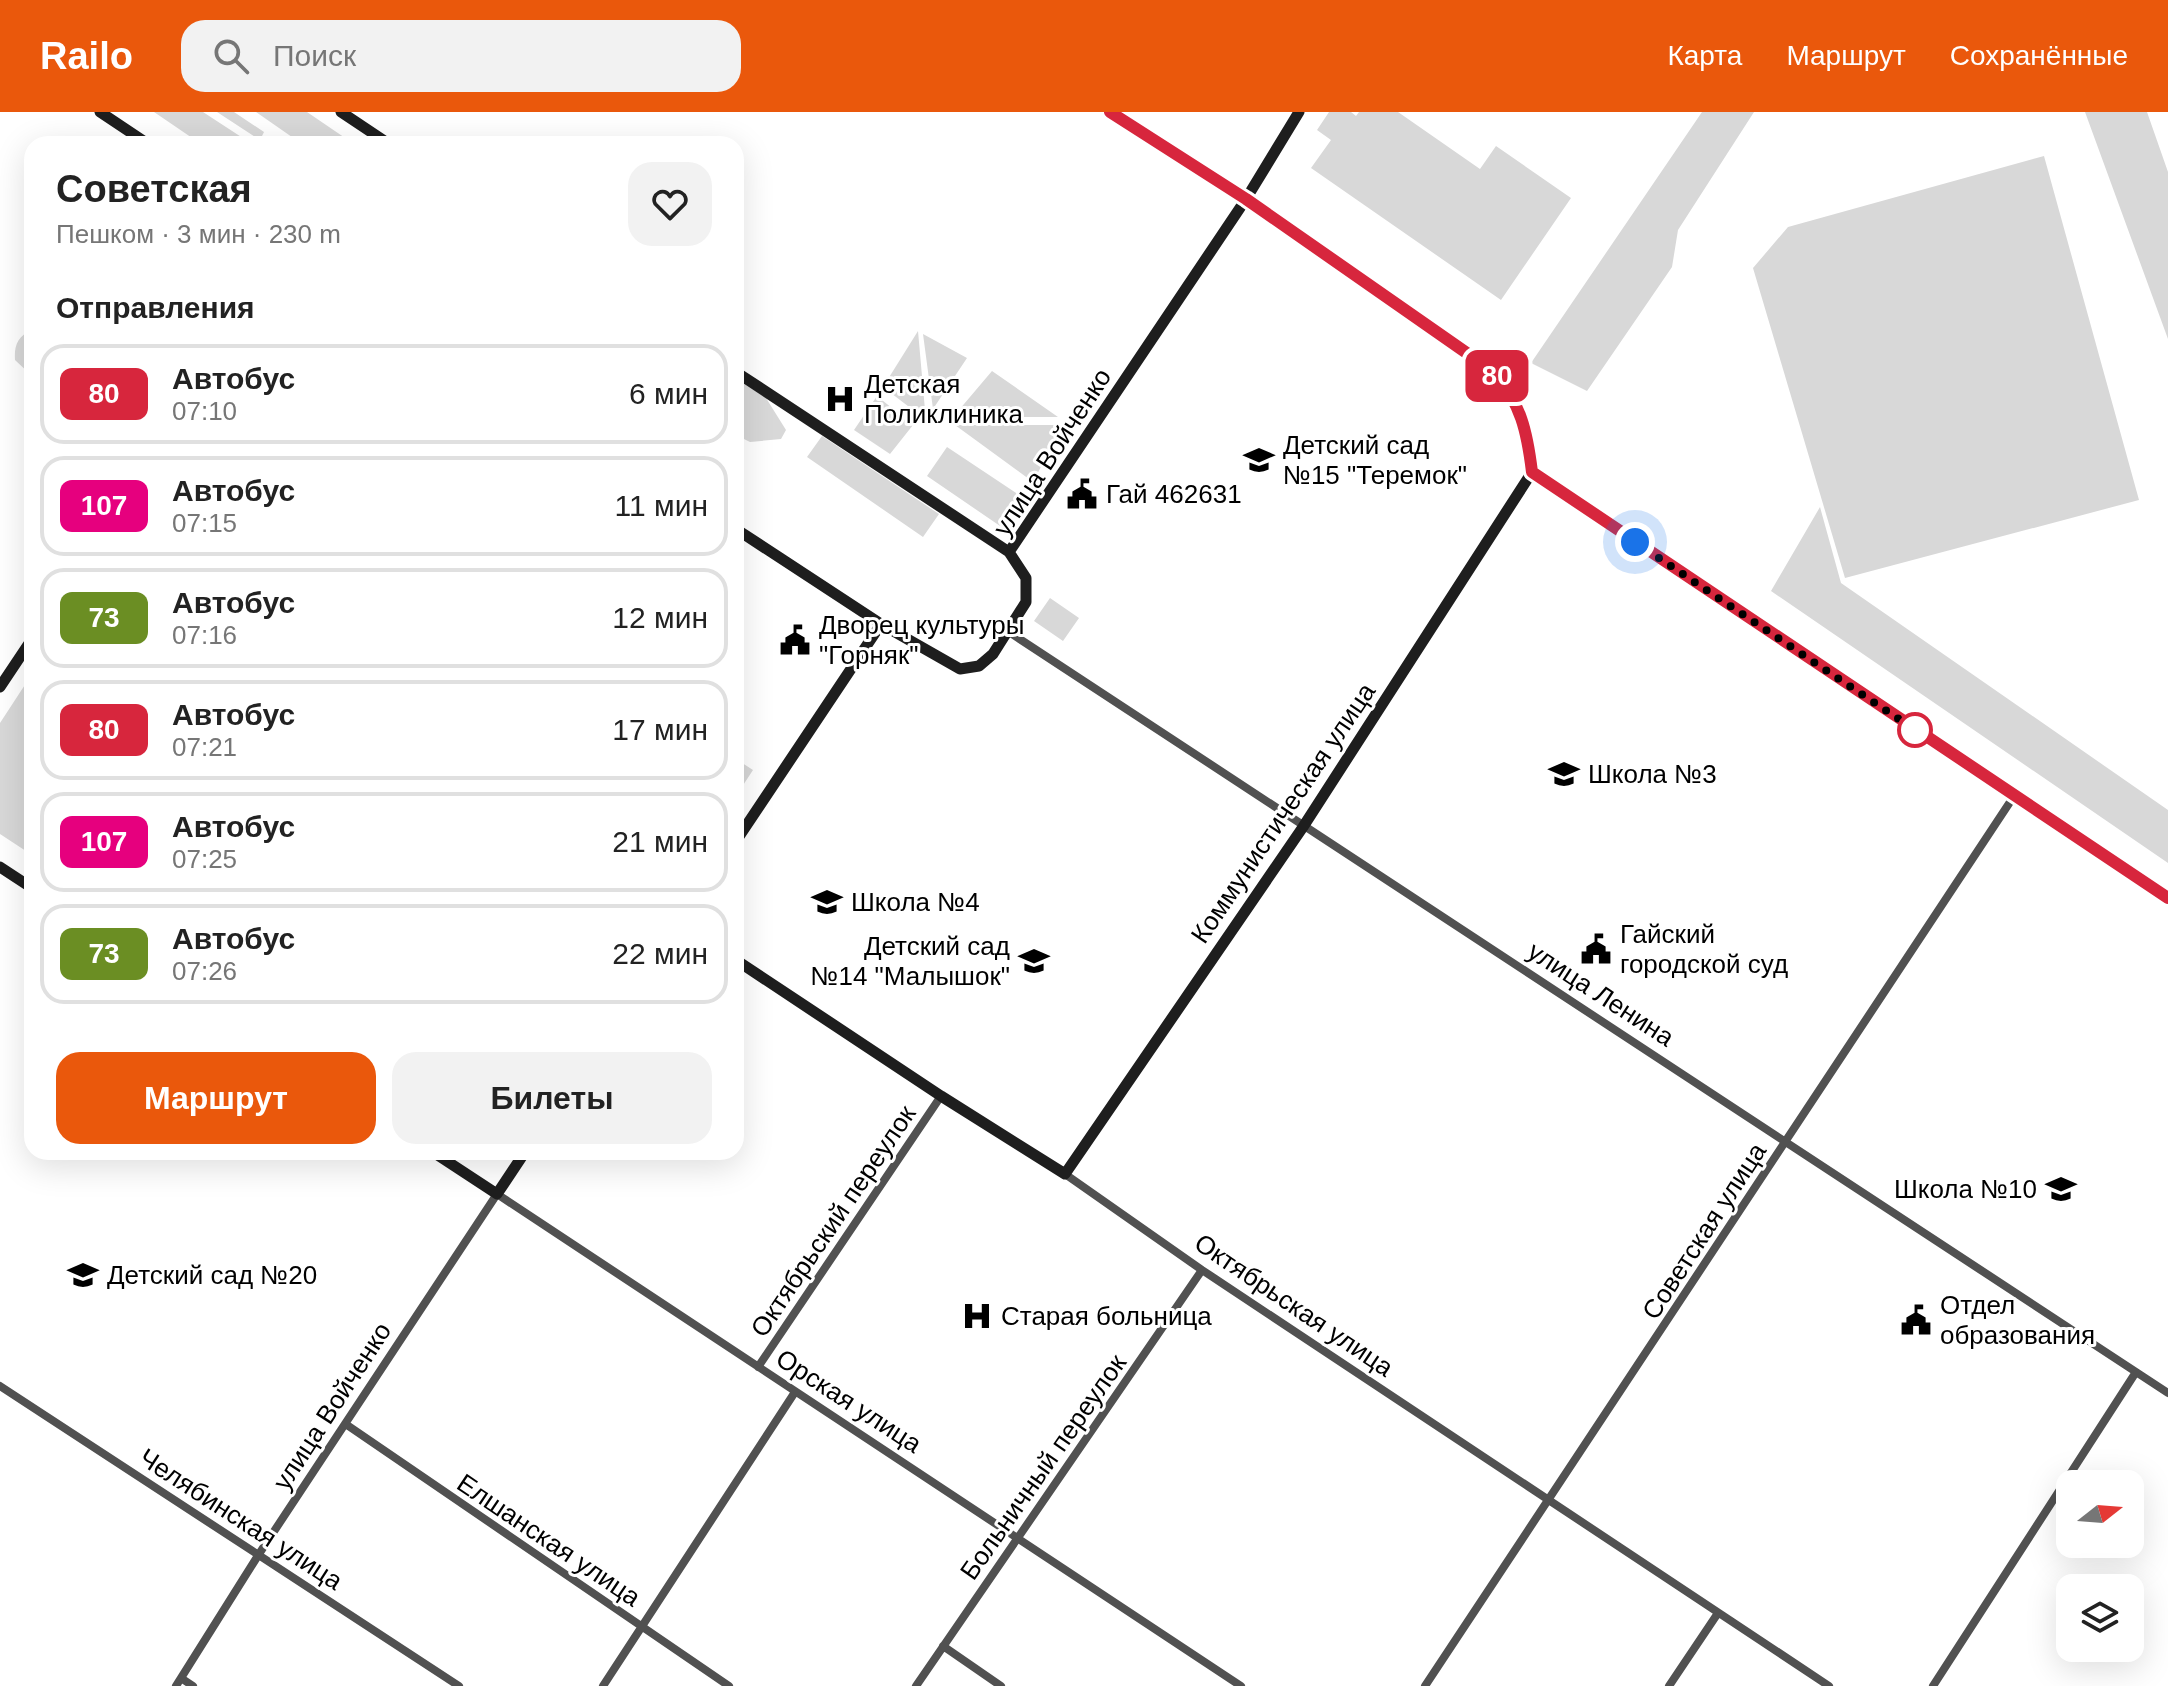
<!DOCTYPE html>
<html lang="ru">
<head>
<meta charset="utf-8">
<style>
	:root { --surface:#fff; --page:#f2f2f2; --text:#222; --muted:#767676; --line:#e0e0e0; --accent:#ea580c }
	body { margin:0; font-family:Arial,sans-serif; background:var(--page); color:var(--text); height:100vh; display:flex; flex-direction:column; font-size:30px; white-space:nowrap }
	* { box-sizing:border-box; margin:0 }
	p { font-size:26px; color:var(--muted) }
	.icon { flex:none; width:44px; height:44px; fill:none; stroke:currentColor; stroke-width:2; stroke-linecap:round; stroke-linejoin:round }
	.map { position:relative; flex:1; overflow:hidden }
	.drawer { position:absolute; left:24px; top:24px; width:720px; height:1024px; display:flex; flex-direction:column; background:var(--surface); border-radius:24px; box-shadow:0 8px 32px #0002 }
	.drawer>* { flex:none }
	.badge { padding:0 16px; border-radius:12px; font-size:28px; line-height:52px }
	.needle { width:52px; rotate:73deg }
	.buttons { position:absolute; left:2056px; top:1358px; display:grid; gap:16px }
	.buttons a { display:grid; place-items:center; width:88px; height:88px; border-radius:16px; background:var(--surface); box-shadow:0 8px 32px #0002; font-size:40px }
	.you { position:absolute; width:40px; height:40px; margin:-20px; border:6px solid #fff; border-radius:50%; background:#1a73e8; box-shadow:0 0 0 12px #1a73e833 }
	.map>.badge { position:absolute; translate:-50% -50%; box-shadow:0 0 0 4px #fff }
	h2 { padding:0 32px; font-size:30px; line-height:72px }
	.round { display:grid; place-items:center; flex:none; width:84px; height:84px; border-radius:24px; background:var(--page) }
	.summary { display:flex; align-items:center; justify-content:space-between; height:136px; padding:0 32px }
	h1 { font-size:38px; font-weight:800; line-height:60px }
	.primary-button { display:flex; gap:16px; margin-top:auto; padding:16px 32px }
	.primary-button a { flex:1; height:92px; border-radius:24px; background:var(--accent); color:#fff; font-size:32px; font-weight:800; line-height:92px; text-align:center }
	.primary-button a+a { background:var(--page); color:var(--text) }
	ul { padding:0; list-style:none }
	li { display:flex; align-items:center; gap:24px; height:100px; margin:0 16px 12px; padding:0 16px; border:4px solid var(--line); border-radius:24px }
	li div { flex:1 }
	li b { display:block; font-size:30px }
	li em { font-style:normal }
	li .badge { min-width:88px; font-weight:700; text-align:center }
	header { display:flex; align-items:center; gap:48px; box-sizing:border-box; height:112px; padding:0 40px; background:var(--accent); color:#fff }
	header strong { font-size:38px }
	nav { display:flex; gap:44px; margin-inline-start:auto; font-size:28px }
	.search { width:560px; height:72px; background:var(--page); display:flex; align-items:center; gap:20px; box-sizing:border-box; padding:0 28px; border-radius:24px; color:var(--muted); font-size:30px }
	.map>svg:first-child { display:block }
</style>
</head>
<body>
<header>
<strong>Railo</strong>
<div class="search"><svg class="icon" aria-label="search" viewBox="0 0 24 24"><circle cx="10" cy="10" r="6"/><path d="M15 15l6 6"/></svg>Поиск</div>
<nav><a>Карта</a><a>Маршрут</a><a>Сохранённые</a></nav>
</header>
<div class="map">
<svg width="2168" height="1574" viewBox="0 0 2168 1574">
	<rect width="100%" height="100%" fill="#fff"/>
	<path fill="#d8d8d8" d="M 154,0 L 203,0 L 252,32 L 201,32 Z
		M 217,0 L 234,0 L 264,20 L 260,28 Z
		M 256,0 L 307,0 L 354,32 L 302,32 Z
		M 1329,0 L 1351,0 L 1356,4 L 1359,0 L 1398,0 L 1480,57 L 1496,34 L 1571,86 L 1501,188 L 1311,56 L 1331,28 L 1317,18 Z
		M 1702,0 L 1754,0 L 1678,118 L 1672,155 L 1587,279 L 1531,251 Z
		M 2085,0 L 2147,0 L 2168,60 L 2168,227 Z
		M 2044,44 L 2139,388 L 1845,466 L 1753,156 L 1788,115 Z
		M 32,218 L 32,264 L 15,248 C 14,233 18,224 32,218 Z
		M 918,219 L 925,298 L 917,301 L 883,275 Z
		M 923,222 L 967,246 L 933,297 Z
		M 992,259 L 1058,305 L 953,305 Z
		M 738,268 L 766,286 L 786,318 L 781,327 L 750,330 L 736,323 L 736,271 Z
		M 877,284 L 913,313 L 890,342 L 854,318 Z
		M 955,313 L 1063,313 L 1033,370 Z
		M 822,324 L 939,402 L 923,425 L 807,345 Z
		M 947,335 L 1022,385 L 1003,416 L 927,364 Z
		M 1820,395 L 1841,471 L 2168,698 L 2168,751 L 1771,479 Z
		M 1050,486 L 1079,506 L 1063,529 L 1034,509 Z
		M 32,562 L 32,743 L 0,722 L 0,611 Z
		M 736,647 L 753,658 L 736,684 Z"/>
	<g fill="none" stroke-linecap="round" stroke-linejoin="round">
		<path stroke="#515151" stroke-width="8" d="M 1532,360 L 2168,786
			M 1009,520 L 2168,1281
			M 1065,1062 L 1202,1158 L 1829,1574
			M 758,1255 L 941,984
			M 0,1274 L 459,1574
			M 347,1313 L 729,1574
			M 943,1534 L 1001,1574
			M 181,1566 L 193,1574
			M 176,1574 L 259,1442 L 497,1082 L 1241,1574
			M 603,1574 L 795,1280
			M 916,1574 L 1202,1158
			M 1425,1574 L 2014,684
			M 1669,1574 L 1718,1501
			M 1933,1574 L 2136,1260"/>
		<path stroke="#1e1e1e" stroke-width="11" d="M 100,0 L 148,32
			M 341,0 L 389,32
			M 736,260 L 1009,440
			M 736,417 L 881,512 L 960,557 L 979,554 L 993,542 L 1026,490 L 1026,466 L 1009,440 L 1246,87 L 1299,0
			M 0,575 L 32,527
			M 736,729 L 881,512
			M 0,755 L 32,776
			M 736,848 L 941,984 L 1065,1062 L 1303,715 L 1532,360 C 1527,319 1521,292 1494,260 L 1246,87 L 1110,0
			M 433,1040 L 497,1082 L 525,1040"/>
	</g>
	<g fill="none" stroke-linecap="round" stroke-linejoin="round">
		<g stroke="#fff" stroke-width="18">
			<path id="line" d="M 1110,0 L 1246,87 L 1494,260 C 1521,292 1527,319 1532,360 L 2168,786"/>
		</g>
		<use href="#line" stroke="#d7263d" stroke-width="12"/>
		<path stroke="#000" stroke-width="8" stroke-dasharray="0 14.4" d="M 1635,430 L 1915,618"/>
	</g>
	<defs>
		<g id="hospital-bare" transform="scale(2.4)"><path d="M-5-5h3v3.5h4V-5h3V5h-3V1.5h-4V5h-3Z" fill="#000" stroke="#fff" stroke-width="2.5" paint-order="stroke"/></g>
		<g id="school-bare" transform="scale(2.4)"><path d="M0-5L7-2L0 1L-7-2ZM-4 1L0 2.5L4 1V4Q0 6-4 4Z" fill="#000" stroke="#fff" stroke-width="2.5" paint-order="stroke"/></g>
		<g id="civic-bare" transform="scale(2.4)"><path d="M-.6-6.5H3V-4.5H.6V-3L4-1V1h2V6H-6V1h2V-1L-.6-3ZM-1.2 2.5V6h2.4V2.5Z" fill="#000" stroke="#fff" stroke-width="2.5" paint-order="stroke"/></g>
	</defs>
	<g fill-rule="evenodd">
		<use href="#hospital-bare" x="840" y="287"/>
		<use href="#school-bare" x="1259" y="348"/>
		<use href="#civic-bare" x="1082" y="382"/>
		<use href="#civic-bare" x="795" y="528"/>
		<use href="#school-bare" x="1564" y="662"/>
		<use href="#school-bare" x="827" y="790"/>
		<use href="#civic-bare" x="1596" y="837"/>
		<use href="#school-bare" x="1034" y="849"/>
		<use href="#school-bare" x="2061" y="1077"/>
		<use href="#school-bare" x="83" y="1163"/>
		<use href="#hospital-bare" x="977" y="1204"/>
		<use href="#civic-bare" x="1916" y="1208"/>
	</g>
	<circle fill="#fff" stroke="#d7263d" stroke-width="4" cx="1915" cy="618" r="16"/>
	<g text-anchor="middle" stroke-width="6" stroke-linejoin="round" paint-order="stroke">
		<g font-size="26" fill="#000" stroke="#fff" text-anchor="start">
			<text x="864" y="281">Детская<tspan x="864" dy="30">Поликлиника</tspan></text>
			<text x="1283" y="342">Детский сад<tspan x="1283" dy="30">№15 "Теремок"</tspan></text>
			<text x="1106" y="391">Гай 462631</text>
			<text x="819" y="522">Дворец культуры<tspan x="819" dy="30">"Горняк"</tspan></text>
			<text x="1588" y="671">Школа №3</text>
			<text x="851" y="799">Школа №4</text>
			<text x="1620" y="831">Гайский<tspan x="1620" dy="30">городской суд</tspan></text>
			<text x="1010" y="843" text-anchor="end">Детский сад<tspan x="1010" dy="30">№14 "Малышок"</tspan></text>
			<text x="2037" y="1086" text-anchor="end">Школа №10</text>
			<text x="107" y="1172">Детский сад №20</text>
			<text x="1940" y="1202">Отдел<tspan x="1940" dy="30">образования</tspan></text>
			<text x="1001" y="1213">Старая больница</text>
		</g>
		<g font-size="26" fill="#000" stroke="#fff">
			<text transform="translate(1052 340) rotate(-57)" y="9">улица Войченко</text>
			<text transform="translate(1283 701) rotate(-56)" y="9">Коммунистическая улица</text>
			<text transform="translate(1601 882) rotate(33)" y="9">улица Ленина</text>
			<text transform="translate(833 1109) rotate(-56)" y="9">Октябрьский переулок</text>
			<text transform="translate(1704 1119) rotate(-57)" y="9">Советская улица</text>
			<text transform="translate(1294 1193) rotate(34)" y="9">Октябрьская улица</text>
			<text transform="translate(849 1289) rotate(33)" y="9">Орская улица</text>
			<text transform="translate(332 1294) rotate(-57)" y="9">улица Войченко</text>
			<text transform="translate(1043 1355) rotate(-55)" y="9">Больничный переулок</text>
			<text transform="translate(241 1407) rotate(33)" y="9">Челябинская улица</text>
			<text transform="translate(549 1428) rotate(34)" y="9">Елшанская улица</text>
		</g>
	</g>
</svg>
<div class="buttons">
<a><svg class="needle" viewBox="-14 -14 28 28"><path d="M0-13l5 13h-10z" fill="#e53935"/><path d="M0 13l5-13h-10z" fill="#767676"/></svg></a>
<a><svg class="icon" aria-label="layers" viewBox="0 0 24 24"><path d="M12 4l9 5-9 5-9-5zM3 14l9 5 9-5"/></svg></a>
</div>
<div class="you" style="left:1635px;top:430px"></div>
<b class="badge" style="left:1497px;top:264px;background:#d7263d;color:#fff">80</b>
<section class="drawer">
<div class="summary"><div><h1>Советская</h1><p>Пешком · 3 мин · 230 m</p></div><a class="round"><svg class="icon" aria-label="heart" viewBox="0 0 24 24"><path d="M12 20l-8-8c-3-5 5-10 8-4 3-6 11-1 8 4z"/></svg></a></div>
<h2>Отправления</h2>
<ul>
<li><span class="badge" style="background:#d7263d;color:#fff">80</span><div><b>Автобус</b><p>07:10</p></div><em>6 мин</em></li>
<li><span class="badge" style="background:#e6007e;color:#fff">107</span><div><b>Автобус</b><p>07:15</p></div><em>11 мин</em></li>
<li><span class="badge" style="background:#6b8e23;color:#fff">73</span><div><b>Автобус</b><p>07:16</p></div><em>12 мин</em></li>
<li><span class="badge" style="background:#d7263d;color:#fff">80</span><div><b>Автобус</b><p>07:21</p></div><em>17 мин</em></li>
<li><span class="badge" style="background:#e6007e;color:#fff">107</span><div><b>Автобус</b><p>07:25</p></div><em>21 мин</em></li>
<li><span class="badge" style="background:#6b8e23;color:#fff">73</span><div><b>Автобус</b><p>07:26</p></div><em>22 мин</em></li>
</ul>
<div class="primary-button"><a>Маршрут</a><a>Билеты</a></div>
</section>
</div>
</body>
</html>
